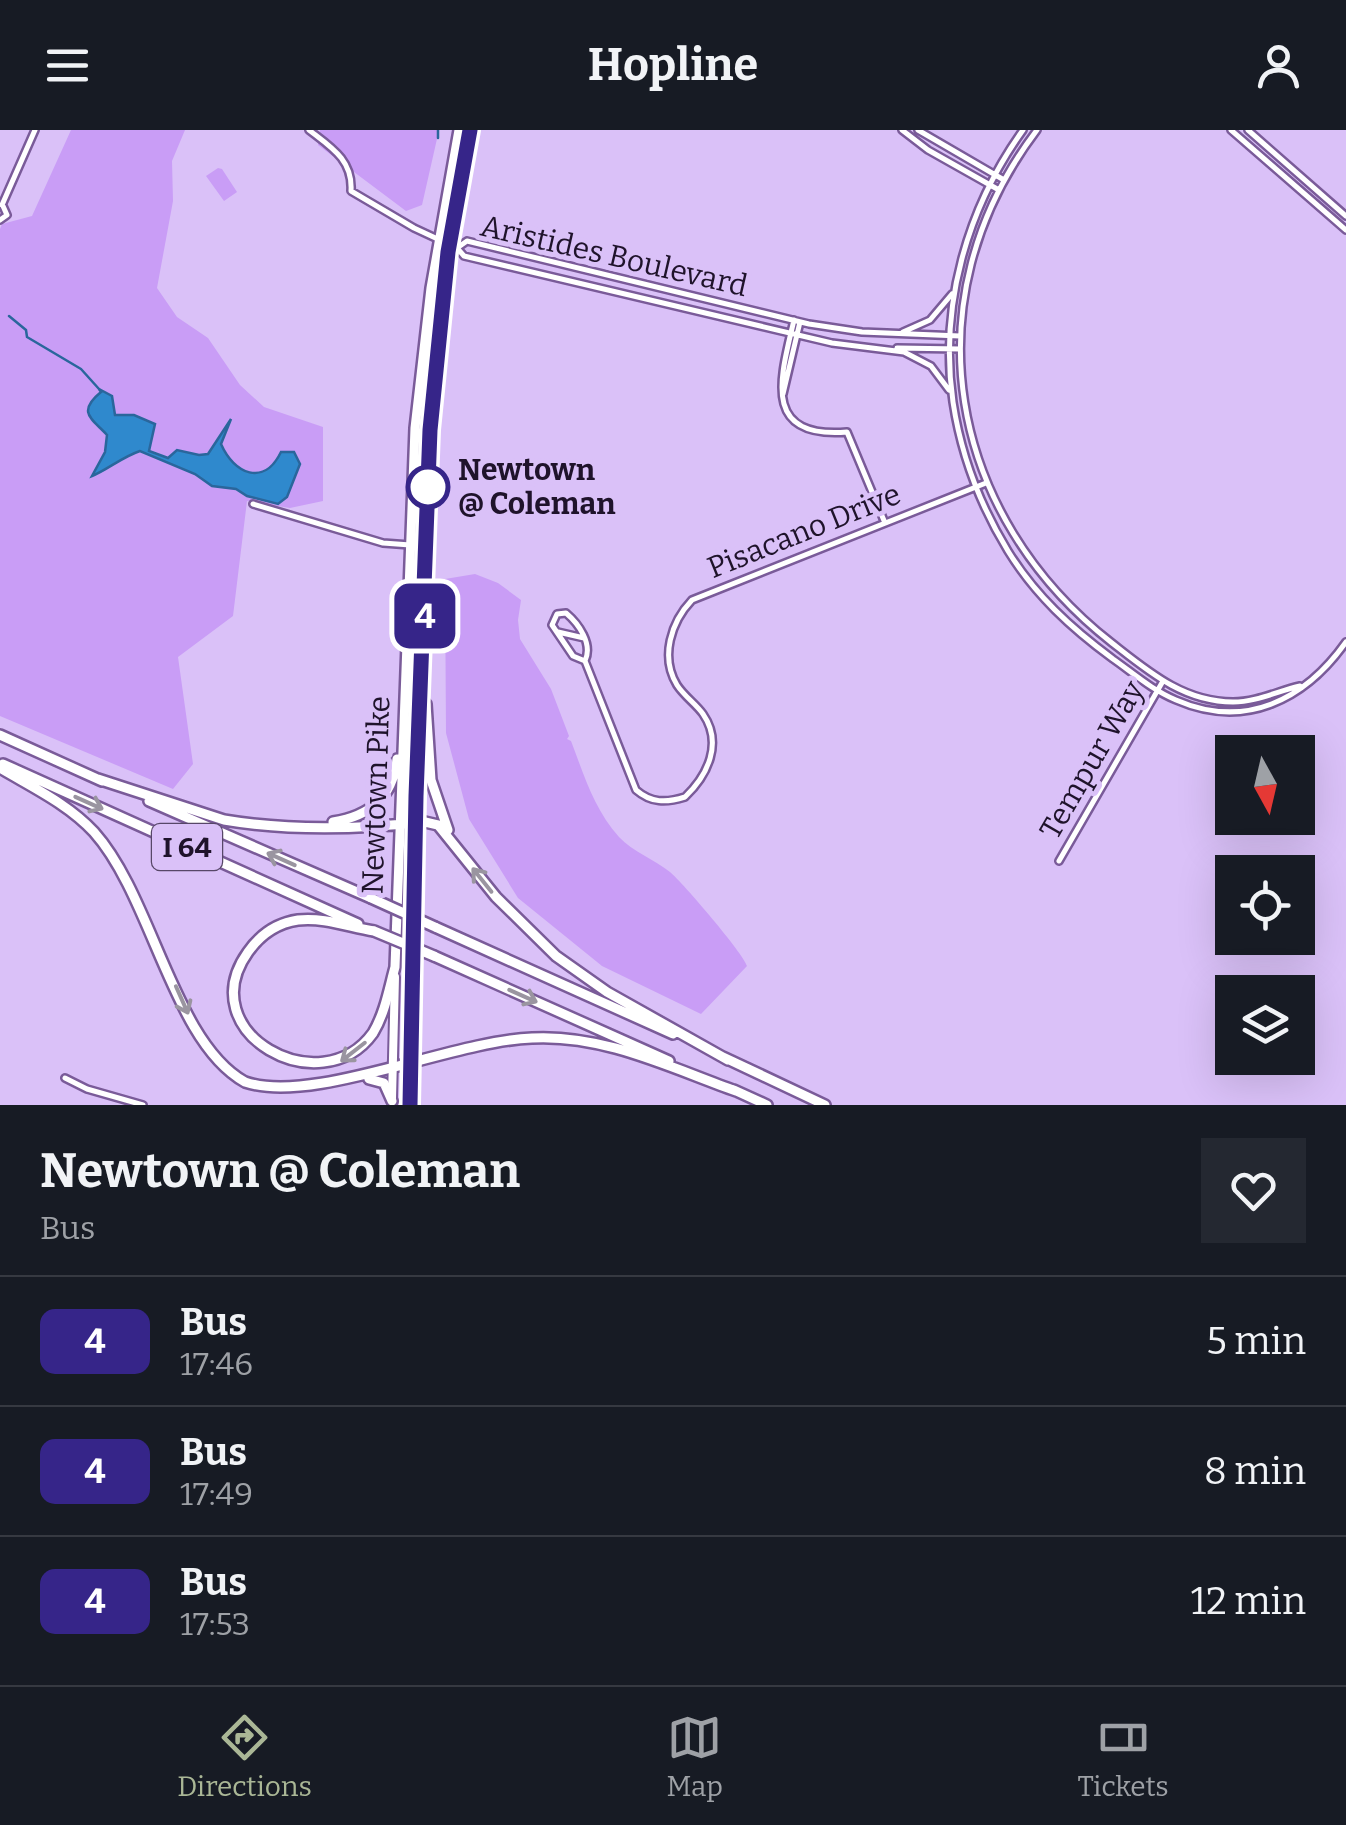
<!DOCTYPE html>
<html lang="en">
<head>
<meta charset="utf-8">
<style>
	:root { --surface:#171b24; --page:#242831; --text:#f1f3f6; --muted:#9ea1a6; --line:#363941; --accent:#aab796 }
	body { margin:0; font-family:Bitter,serif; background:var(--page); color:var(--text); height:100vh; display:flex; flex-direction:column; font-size:38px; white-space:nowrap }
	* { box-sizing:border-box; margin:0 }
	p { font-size:32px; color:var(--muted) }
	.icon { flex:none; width:55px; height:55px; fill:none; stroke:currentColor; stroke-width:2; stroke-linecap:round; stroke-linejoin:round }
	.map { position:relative; height:975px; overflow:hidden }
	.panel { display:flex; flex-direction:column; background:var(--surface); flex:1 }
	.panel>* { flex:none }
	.badge { padding:0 20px; border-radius:15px; font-size:35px; line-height:65px }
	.needle { width:65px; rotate:172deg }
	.tools { position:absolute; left:1215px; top:605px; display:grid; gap:20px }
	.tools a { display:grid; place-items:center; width:100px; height:100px; border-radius:0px; background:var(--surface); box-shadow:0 10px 40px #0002; font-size:50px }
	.map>.badge { position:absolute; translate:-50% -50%; box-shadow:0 0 0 5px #fff }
	.round { display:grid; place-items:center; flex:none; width:105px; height:105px; border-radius:0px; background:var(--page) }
	.head { display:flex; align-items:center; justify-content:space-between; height:170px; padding:0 40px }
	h1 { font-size:48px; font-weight:700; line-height:75px }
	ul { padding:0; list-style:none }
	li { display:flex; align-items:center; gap:30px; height:130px; padding:0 40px; border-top:2px solid var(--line) }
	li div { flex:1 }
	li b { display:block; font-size:38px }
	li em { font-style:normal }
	li .badge { min-width:110px; font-weight:700; text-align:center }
	header { display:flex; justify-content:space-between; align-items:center; height:130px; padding:0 40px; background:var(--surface); font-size:45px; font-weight:700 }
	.tabs { display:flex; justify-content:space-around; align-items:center; height:140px; border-top:2px solid var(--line); background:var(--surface); font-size:28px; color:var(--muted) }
	.tabs a { display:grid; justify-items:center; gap:5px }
	.tabs .on { color:var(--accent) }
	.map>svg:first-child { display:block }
</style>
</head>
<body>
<header><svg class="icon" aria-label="menu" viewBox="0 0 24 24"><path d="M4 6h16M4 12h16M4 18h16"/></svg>Hopline<svg class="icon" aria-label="person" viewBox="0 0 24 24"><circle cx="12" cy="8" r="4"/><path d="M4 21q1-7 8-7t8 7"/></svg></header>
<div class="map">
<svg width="1346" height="975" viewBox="0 0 1346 975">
	<rect width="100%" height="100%" fill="#dac1f8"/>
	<path fill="#c99df6" d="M 71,0 L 185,0 L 172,31 L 173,71 L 157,158 L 177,187 L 208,208 L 240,255 L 264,277 L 323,297 L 323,371 L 290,378 L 247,371 L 233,486 L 178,527 L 193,634 L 173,659 L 0,586 L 0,99 L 2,94 L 32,86 Z
		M 320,0 L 439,0 L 422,75 L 406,81 L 318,15 Z
		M 218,38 L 222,39 L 237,62 L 224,71 L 206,46 Z
		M 475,444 L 498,453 L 521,470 L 518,490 L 520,509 L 551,559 L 569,606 L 567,609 L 571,611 C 584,645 594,679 619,707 C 633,722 654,729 670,742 C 683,753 744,824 747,836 L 701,884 L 602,836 L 518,768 L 469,689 L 446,603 L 445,449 Z"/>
	<path fill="#2f89cd" stroke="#2a669c" stroke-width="2.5" d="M 99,259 L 112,266 L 115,285 L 134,285 L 155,294 L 149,321 L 168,328 L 177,320 L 199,325 L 208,324 L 231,289 L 221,314 C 234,344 264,357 281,322 L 294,322 L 300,334 L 287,367 L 278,374 L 247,366 L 236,359 L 212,356 L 195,344 L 140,321 C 122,327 107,340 92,346 L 105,322 L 107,305 C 94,290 75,283 101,262 Z"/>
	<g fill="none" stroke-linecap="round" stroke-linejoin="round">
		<path stroke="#2a669c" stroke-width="2.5" d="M 438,8 L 438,0
			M 9,186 L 26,200 L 27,207 L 81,239 L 99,259"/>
		<g stroke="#7a5b99" stroke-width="10">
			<path id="street" d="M 309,0 C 331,17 353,30 351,61 L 414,98 L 457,118 L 464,126 L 832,213 L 904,222 L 931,236 L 949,260
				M 902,0 L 928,20 L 999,60
				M 918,0 L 1004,50
				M 1023,0 C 967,78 939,176 953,272 C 961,325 980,375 1008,421 C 1035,465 1071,498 1113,529 C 1133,543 1152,560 1176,570 C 1245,600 1305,570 1346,512
				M 1037,0 C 908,170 948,385 1112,513 C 1149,542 1184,572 1233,572 C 1256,572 1278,561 1300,556
				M 1231,0 L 1346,100
				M 1248,0 L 1346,86
				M 2,75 L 35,0
				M 0,90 L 7,85 L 3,76
				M 457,118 L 467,111 L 809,194 L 862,202 L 960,206
				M 794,190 C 781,246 760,309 847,302 L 885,393
				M 903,202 L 930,190 L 952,164
				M 897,218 L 960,219
				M 783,264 L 800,192
				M 253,374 L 383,413 L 424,416
				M 566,483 C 579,494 593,514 585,531 L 573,526 L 552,495 L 557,484 Z
				M 558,502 L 584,508
				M 585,531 L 636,660 C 651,673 666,673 685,667 C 708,645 723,613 703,584 C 696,574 684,566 677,555 C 660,527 671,492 692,470 L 986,353
				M 1059,731 L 1163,551
				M 65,948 L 87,959 L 143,975"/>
		</g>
		<g stroke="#7a5b99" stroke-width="12">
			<path id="secondary" d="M 392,968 L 395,847
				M 410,975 L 411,934"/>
		</g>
		<g stroke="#7a5b99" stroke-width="14">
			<path id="highway" d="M 426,574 L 431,650 L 448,700
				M 0,605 L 102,651
				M 3,634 L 358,794
				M 0,638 C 32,657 68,674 94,702 C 153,768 173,912 245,952 C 313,975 451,911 532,908 C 604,904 671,938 736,961
				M 98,649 L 224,690 C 289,701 360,699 425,692 L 438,695 L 496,767 L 556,826 L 607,862 L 728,930
				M 149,671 L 371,768
				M 333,692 C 370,686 393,667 397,629
				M 435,797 L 673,904
				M 374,801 C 349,797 324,787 298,790 C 277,793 260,805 248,822 C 190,903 321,975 373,903 C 385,883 389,859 395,837 L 415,298 L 431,158 L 459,0
				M 434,826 L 669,931
				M 723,927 L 825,975
				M 411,934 L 416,667 L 430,300 L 448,122 L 470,0
				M 369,949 L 384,953 L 392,971
				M 734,960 L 767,975"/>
		</g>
		<use href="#street" stroke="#fff" stroke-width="5"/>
		<use href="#secondary" stroke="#fff" stroke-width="8"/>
		<use href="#highway" stroke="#fff" stroke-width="9"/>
		<g stroke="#7a5b99" stroke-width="14" stroke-linecap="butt">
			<path id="highway-bridge" d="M 371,768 L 435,797
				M 374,801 L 434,826"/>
		</g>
		<use href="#highway-bridge" stroke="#fff" stroke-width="9"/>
	</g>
	<defs><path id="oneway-shaft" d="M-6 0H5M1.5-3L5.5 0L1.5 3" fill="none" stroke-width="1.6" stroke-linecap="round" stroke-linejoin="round" transform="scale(2.5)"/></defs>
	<g stroke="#9a95a0">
		<use href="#oneway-shaft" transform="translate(89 673) rotate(24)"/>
		<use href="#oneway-shaft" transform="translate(281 729) rotate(-156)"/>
		<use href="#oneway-shaft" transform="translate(482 750) rotate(-129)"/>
		<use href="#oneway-shaft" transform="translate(523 866) rotate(24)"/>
		<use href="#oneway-shaft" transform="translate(182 870) rotate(66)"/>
		<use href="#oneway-shaft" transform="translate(353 922) rotate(142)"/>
	</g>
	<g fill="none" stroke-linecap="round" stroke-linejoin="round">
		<g stroke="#fff" stroke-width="22">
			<path id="line" d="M 410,975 L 416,666 L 430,300 L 448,122 L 470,0"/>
		</g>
		<use href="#line" stroke="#362589" stroke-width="15"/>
	</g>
	<circle fill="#fff" stroke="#362589" stroke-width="5" cx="428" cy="357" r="20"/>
	<g text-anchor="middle" stroke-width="10" stroke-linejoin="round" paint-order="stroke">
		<rect fill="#dac1f8" stroke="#574768" stroke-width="2.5" x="152" y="694" width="70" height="46" rx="8"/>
		<g font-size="28" font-weight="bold" fill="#1f132b">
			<text x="187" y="727">I 64</text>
		</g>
		<g font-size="30" fill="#1f132b" stroke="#dac1f8">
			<text transform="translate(614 126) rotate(13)" y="10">Aristides Boulevard</text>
			<text transform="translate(804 401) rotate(-22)" y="10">Pisacano Drive</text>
			<text transform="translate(1092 630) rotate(-60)" y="10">Tempur Way</text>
			<text transform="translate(376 665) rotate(-88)" y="10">Newtown Pike</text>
		</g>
		<g font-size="30" font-weight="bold" fill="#1f132b" stroke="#dac1f8" text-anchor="start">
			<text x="458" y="350">Newtown<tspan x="458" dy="34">@ Coleman</tspan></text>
		</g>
	</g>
</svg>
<div class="tools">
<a><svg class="needle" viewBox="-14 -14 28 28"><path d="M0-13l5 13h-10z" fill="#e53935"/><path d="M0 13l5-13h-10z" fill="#9ea1a6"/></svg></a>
<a><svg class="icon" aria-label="locate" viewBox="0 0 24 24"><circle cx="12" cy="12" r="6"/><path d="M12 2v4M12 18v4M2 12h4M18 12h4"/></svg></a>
<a><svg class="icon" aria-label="layers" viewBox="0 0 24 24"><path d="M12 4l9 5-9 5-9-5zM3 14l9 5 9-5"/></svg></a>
</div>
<b class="badge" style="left:425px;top:486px;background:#362589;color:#fff">4</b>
</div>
<section class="panel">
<div class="head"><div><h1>Newtown @ Coleman</h1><p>Bus</p></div><a class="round"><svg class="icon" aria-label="heart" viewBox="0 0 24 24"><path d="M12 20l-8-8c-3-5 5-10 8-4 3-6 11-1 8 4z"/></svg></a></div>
<ul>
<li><span class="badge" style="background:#362589;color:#fff">4</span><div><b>Bus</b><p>17:46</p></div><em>5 min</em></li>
<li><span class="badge" style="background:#362589;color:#fff">4</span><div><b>Bus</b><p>17:49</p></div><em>8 min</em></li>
<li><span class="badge" style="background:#362589;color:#fff">4</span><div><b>Bus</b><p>17:53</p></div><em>12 min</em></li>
</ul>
</section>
<nav class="tabs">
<a class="on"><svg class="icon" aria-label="directions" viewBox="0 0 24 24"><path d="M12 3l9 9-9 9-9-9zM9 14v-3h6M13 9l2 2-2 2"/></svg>Directions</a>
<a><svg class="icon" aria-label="map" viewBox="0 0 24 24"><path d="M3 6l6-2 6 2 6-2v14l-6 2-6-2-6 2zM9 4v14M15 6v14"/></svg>Map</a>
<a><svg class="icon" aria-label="tickets" viewBox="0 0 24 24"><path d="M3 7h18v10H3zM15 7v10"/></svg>Tickets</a>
</nav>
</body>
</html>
